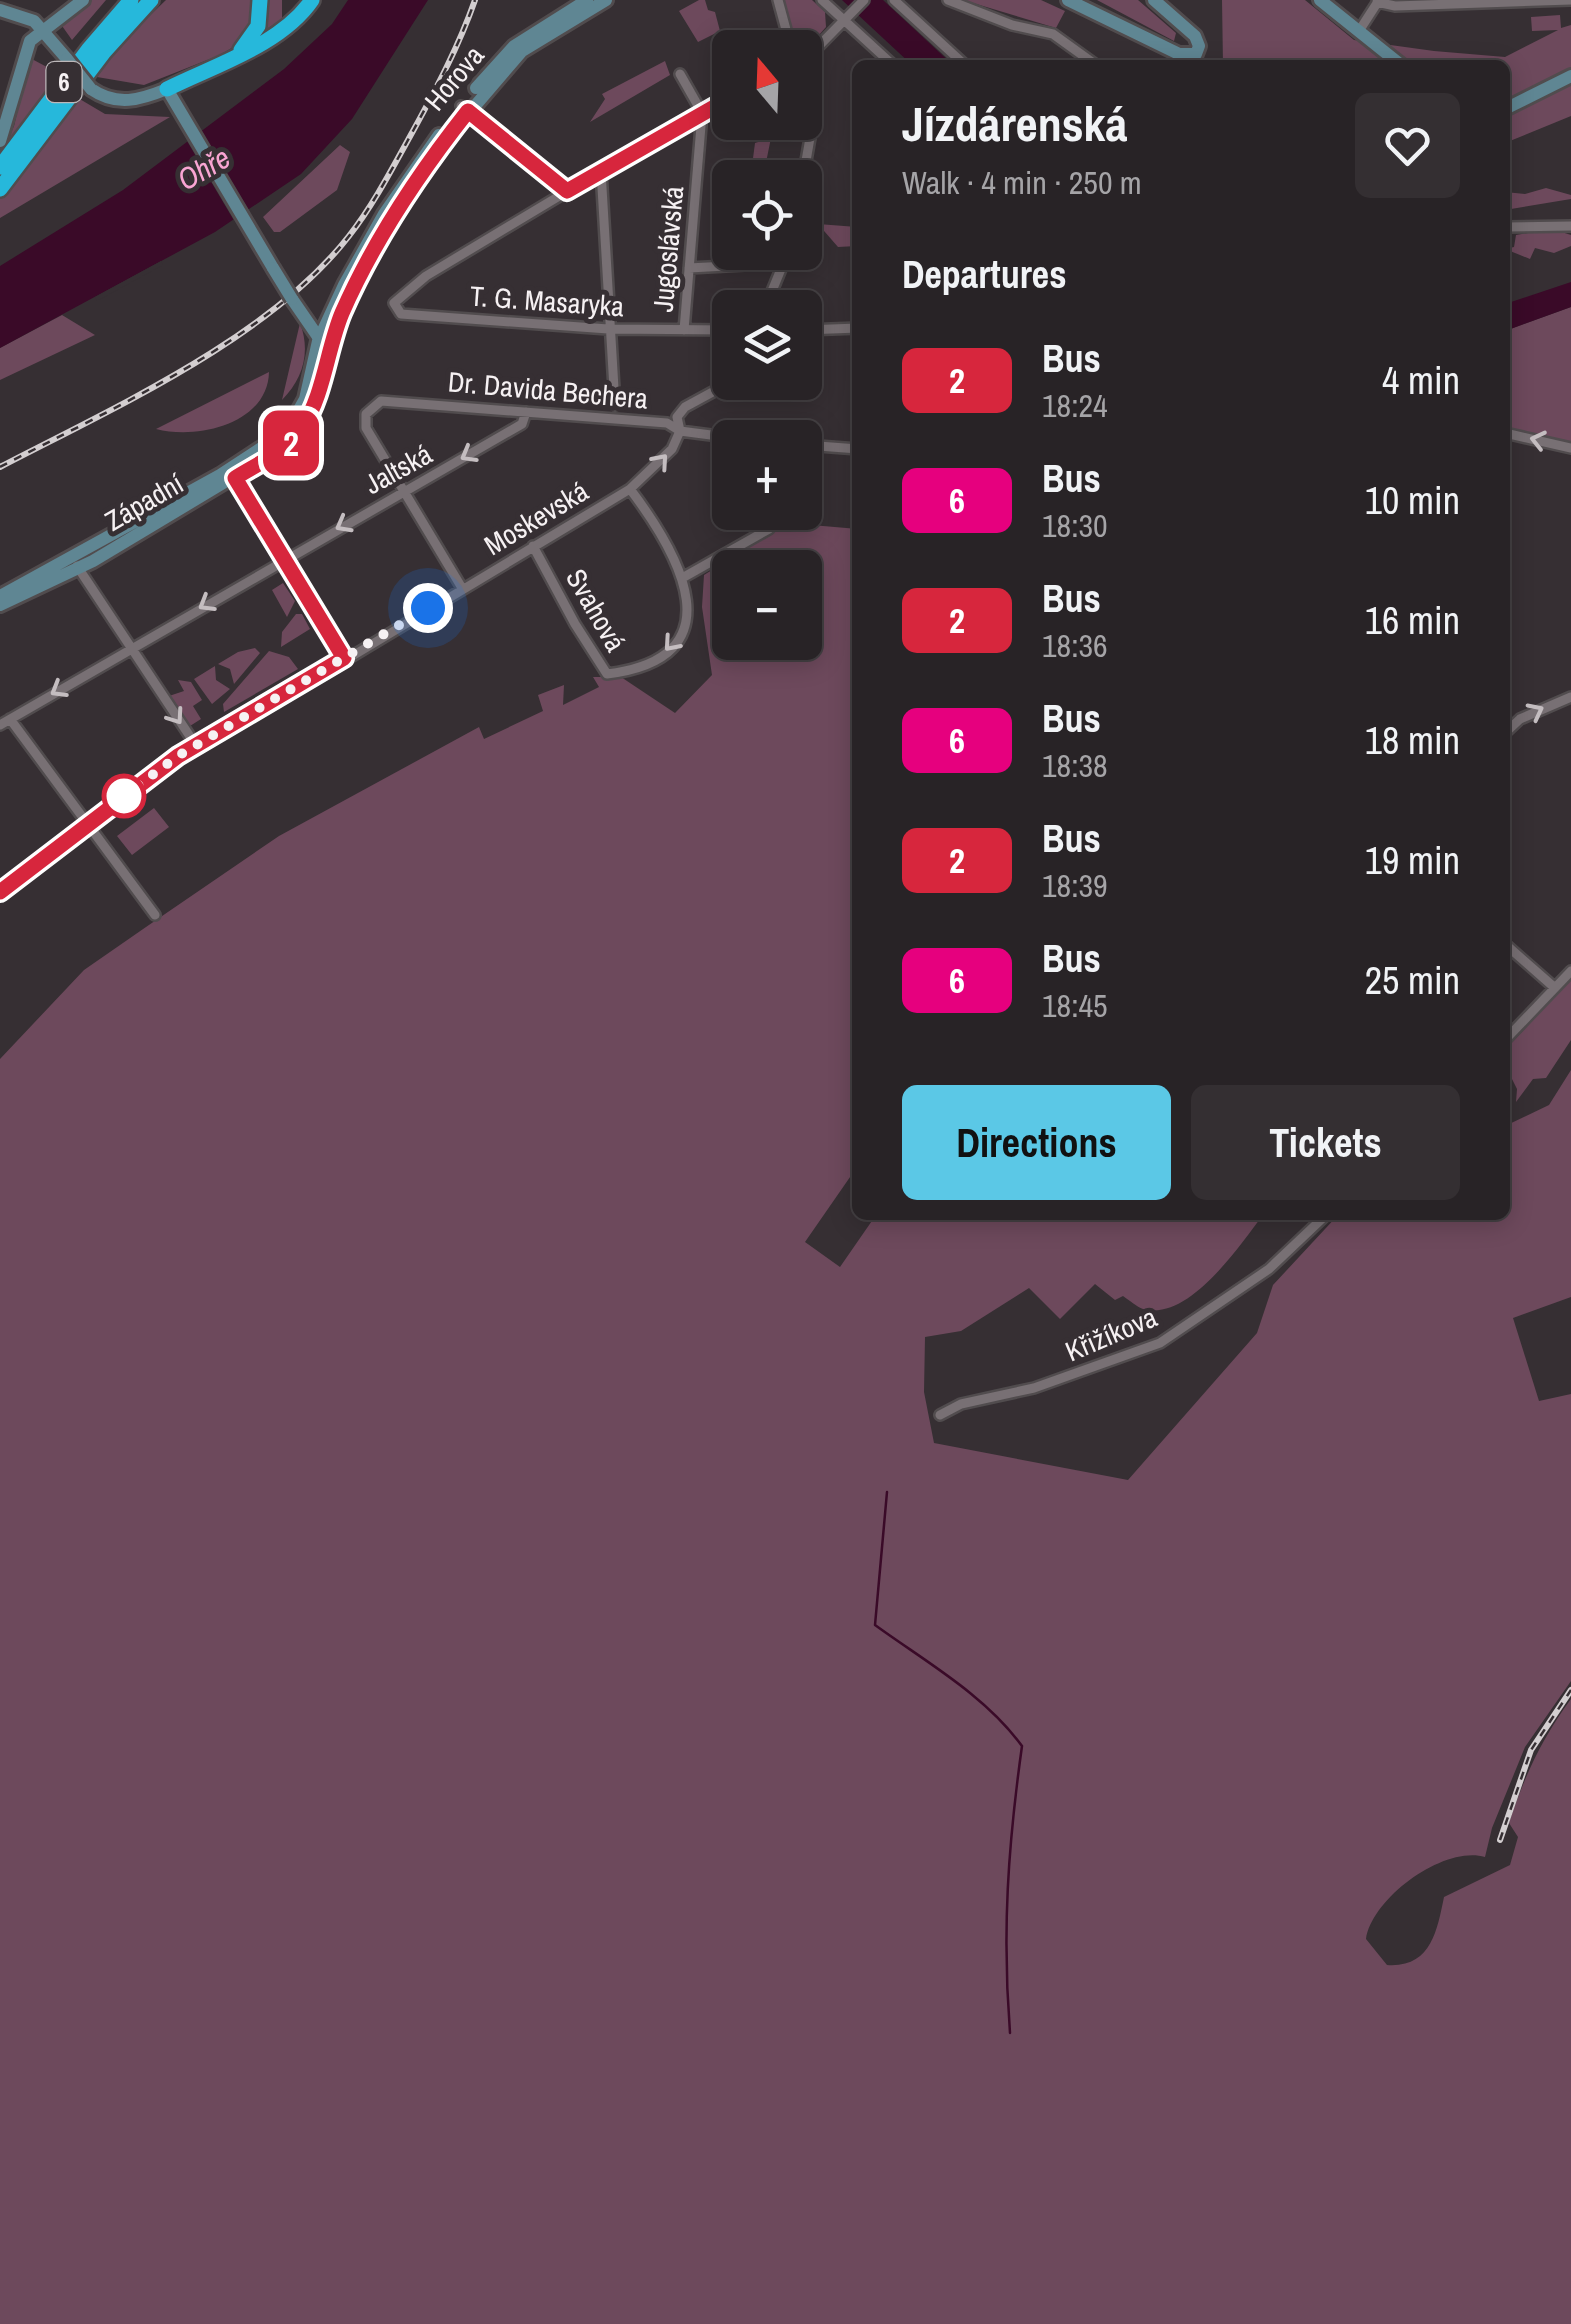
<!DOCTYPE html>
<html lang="en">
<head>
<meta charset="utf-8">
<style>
	:root { --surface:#282326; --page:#342f32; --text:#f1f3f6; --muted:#a5a4a7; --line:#444043; --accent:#5bc8e6 }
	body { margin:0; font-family:"Archivo Narrow",sans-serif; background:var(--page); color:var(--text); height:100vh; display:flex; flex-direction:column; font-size:38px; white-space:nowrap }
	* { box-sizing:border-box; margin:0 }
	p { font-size:32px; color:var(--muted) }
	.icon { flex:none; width:55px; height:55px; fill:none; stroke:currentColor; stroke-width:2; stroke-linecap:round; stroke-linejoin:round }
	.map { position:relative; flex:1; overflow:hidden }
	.panel { position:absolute; left:852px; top:60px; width:658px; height:1160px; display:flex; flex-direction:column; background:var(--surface); border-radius:15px; box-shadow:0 5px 25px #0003,0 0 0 2px var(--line) }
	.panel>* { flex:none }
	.badge { padding:0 20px; border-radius:15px; font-size:35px; line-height:65px }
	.needle { width:65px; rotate:341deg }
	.tools { position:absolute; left:712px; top:30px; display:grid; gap:20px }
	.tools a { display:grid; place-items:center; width:110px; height:110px; border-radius:15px; background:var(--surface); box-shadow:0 5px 25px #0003,0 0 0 2px var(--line); font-size:50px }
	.you { position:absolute; width:50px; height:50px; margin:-25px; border:8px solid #fff; border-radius:50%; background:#1a73e8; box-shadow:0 0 0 15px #1a73e833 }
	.map>.badge { position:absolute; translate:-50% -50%; box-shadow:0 0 0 5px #fff }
	h2 { padding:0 50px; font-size:38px; line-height:90px }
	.round { display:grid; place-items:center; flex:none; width:105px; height:105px; border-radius:15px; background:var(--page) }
	.head { display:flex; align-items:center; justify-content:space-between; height:170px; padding:0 50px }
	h1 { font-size:48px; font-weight:800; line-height:75px }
	.action { display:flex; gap:20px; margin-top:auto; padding:20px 50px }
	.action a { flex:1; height:115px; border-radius:15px; background:var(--accent); color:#111; font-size:40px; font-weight:800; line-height:115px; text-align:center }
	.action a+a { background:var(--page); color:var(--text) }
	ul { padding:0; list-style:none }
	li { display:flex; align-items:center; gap:30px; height:120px; padding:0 50px }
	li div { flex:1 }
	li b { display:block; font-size:38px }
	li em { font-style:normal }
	li .badge { min-width:110px; font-weight:700; text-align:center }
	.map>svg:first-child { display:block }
</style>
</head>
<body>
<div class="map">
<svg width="1571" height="2324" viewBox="0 0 1571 2324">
	<rect width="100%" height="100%" fill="#362f33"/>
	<path fill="#6d495c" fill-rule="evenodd" d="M 92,0 L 106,0 L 72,40 L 60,23 Z
		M 166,0 L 256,0 L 253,25 L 235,46 L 220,55 L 144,85 L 97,77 L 120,44 Z
		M 264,0 L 282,0 L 282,19 L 264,31 Z
		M 699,0 L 705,0 L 708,10 L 715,12 L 720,31 L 698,42 L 679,11 Z
		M 782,0 L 812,0 L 825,12 L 826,27 L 805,51 L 796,47 Z
		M 963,0 L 1041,0 L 1065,11 L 1056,28 Z
		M 1097,0 L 1138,0 L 1176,33 L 1174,41 Z
		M 1222,0 L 1305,0 L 1354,40 L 1434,51 L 1505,57 L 1558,30 L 1532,31 L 1531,17 L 1560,15 L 1561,28 L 1571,25 L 1571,116 L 1505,143 L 1505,65 L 1223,65 Z
		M 30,58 L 60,74 L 0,156 L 14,126 Z
		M 665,61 L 670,75 L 590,122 L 605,99 L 602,94 Z
		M 78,98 L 105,114 L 170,117 L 0,218 L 0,199 Z
		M 771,138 L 763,177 L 734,174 L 741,164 L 752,166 L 755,143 Z
		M 340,145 L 350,152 L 337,190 L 280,232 L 274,232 L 263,217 Z
		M 1546,188 L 1571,195 L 1571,199 L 1505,210 L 1505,192 L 1525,194 Z
		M 818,224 L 857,227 L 857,246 L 838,247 Z
		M 1552,229 L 1571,235 L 1571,246 L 1554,253 L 1535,248 L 1530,259 L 1505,249 L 1514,247 L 1516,235 Z
		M 1571,307 L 1571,443 L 1505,430 L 1505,331 Z
		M 62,315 L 95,335 L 0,380 L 0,348 Z
		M 300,323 C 311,352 303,379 282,400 Z
		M 269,372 C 268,423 199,440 156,429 Z
		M 788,523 L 858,529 L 857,1167 L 805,1242 L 840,1267 L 876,1215 L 1263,1215 C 1240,1245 1189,1322 1143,1309 C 1137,1307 1129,1300 1123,1296 L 1115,1300 L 1095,1284 L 1060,1319 L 1029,1288 L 961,1331 L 925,1337 L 924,1392 L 934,1443 L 1128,1480 L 1257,1333 L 1273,1285 L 1338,1215 L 1505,1215 L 1505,1126 L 1549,1105 L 1571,1070 L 1571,1297 L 1513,1318 L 1539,1401 L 1571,1394 L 1571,1681 L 1525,1747 L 1492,1828 L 1485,1857 C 1444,1845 1372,1898 1366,1939 L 1387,1965 C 1431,1968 1437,1931 1444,1897 L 1510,1865 L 1518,1837 L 1509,1823 C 1524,1777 1542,1738 1571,1699 L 1571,2324 L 0,2324 L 0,1059 L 84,970 L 146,927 L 279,836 L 479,727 L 484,739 L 543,711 L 538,695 L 564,685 L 563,705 L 599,687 L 593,677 L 621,677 L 675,713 L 712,675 L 702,607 L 704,575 ZM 730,568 L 805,568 L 805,642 L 730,642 Z
		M 283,583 L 295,601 L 287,617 L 272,590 Z
		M 296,614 L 302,614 L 310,629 L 281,647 L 282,632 Z
		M 255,648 L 260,653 L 234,684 L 230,669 L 218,664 L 238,652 Z
		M 269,651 L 289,657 L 298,669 L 224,712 L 223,704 Z
		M 215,666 L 216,680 L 230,689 L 212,704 L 194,679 Z
		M 178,680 L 191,682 L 202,700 L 193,706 L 201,719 L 190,726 L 169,696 L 184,691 Z
		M 154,808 L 169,827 L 132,855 L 117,836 Z
		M 1571,979 L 1571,1040 L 1546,1078 L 1533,1079 L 1516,1102 L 1517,1089 L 1508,1071 L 1505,1050 Z"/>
	<path fill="#3a0a28" d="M 348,0 L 428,0 L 352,119 L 301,174 L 215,232 L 0,348 L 0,266 L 123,190 L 284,69 L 332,24 Z
		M 842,0 L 883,0 L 953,65 L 912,65 Z
		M 1571,282 L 1571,307 L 1505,331 L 1505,304 Z"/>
	<path fill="#362f33" d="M 198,126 L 251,214 L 236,224 L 184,136 Z
		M 161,261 L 163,265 L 97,301 L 95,297 Z"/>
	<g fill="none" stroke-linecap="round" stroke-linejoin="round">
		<path stroke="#3a0a28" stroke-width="2.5" d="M 887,1492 L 875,1625 C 926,1662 985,1695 1022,1746 C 1008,1846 1002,1932 1010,2033"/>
		<g stroke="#514c4e" stroke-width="14">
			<path id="street" d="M 778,0 L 791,48
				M 822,0 L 893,65
				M 894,0 L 965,65
				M 948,0 L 1012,25 L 1053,34 L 1096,65
				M 1377,2 L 1395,6 L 1571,0
				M 1359,31 L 1379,0
				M 805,60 L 864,0
				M 680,74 L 701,111 L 701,126 L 684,330
				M 730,98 L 701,111 L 426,276 L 394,303 L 401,314 L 608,329 L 730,330
				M 461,106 L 567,191
				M 601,171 L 615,405
				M 803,178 L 810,138 L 805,108
				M 1505,227 L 1571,226
				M 689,268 L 783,263
				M 765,308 L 788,252
				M 805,330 L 858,328
				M 680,431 L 677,417 L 685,407 L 731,382
				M 1505,433 L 1571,448
				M 805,445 L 858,449
				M 232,472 L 345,657
				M 533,546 L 575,624 L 607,674 C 738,658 680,555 630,489
				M 77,566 L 197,747
				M 684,577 L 769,529 L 773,512
				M 462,588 L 366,428 L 366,414 L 381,401 L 667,423 L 680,431 L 734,438
				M 10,719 L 155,915
				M 0,725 L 522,424 L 526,412
				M 1505,733 L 1520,719 L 1571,697
				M 0,892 L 177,756 L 334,667 L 630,489 L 672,449 L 680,431
				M 1505,944 L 1555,988
				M 1505,1040 L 1571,971
				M 1505,1095 L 1505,1104
				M 940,1415 L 961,1404 L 1034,1388 L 1160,1343 L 1269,1269 L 1326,1215"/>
		</g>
		<g stroke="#514c4e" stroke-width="18">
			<path id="secondary" d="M 1068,0 L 1179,54 L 1196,54 L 1199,46 L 1195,36 L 1154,0
				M 1320,0 L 1401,65
				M 0,10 L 34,21 L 67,59
				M 476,88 L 514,46 L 587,0
				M 91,89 C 117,107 140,100 167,89 L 273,268
				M 1505,109 L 1571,76
				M 0,141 L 30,41 L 83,0
				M 292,299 L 323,344
				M 0,596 L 220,475 L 287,431 L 305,399 L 318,341 L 344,285 L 384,214 L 439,135
				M 0,605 L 93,561 L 290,443 L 311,411 L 343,310 L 392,217 L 439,148 L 522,51 L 606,0"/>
		</g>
		<g stroke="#514c4e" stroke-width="20">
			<path id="highway" d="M 241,50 L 258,26 L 260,0
				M 167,89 C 215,65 281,45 312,0
				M 0,167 L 88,50 L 131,0
				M 0,189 L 104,52 L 151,0"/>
		</g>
		<use href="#street" stroke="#787074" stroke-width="9"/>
		<use href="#secondary" stroke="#5f8693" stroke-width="12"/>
		<use href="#highway" stroke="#26b8db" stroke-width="15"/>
		<g stroke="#d3ced0" stroke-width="6">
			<path id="rail" d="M 0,467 C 113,408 270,338 349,236 C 374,204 393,167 413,131 C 436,89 459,46 475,0
				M 1500,1840 L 1531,1750 L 1571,1690"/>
		</g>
		<use href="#rail" stroke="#362f33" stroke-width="2.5" stroke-dasharray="8" stroke-linecap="butt"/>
		<g stroke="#514c4e" stroke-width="18" stroke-linecap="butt">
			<path id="secondary-bridge" d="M 67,59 L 91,89
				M 273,268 L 292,299"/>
		</g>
		<use href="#secondary-bridge" stroke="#5f8693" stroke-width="12"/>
	</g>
	<defs><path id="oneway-chevron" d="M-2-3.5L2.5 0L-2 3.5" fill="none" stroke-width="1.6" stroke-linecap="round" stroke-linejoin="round" transform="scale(2.5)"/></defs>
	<g stroke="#c4bdc0">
		<use href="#oneway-chevron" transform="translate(1538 440) rotate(-167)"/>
		<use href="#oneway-chevron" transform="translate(468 455) rotate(150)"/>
		<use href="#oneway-chevron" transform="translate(661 461) rotate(-49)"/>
		<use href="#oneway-chevron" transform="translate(343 525) rotate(151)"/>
		<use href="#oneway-chevron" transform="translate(206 604) rotate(149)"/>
		<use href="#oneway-chevron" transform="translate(671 644) rotate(131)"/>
		<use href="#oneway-chevron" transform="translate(58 690) rotate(149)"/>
		<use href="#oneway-chevron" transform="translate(1536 711) rotate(-27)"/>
		<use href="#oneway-chevron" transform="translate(176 717) rotate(55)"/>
	</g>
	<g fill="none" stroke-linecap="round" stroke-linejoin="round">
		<g stroke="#fff" stroke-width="22">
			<path id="line" d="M 0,892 L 178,756 L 344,658 L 235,478 C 259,463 287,451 302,428 C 324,395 327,349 342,313 C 374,240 419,173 468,111 L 567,191 L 730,98"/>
		</g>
		<use href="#line" stroke="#d7263d" stroke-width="15"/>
		<path stroke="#f6f1f3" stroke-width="10" stroke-dasharray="0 18" d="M 124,796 L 178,756 L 428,608"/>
	</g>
	<circle fill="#fff" stroke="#d7263d" stroke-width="5" cx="124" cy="796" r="20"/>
	<g text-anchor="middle" stroke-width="10" stroke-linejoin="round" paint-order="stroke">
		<rect fill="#362f33" stroke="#bcb7b9" stroke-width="2.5" x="46.5" y="62" width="35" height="40" rx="8"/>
		<g font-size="25" font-weight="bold" fill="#f6f1f3">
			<text x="64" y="91">6</text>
		</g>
		<g font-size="28" fill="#f6f1f3" stroke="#362f33">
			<text transform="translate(454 78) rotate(-50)" y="10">Horova</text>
			<text transform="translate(668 249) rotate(-85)" y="10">Jugoslávská</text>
			<text transform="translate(547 301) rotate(4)" y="10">T. G. Masaryka</text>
			<text transform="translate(548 390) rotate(5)" y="10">Dr. Davida Bechera</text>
			<text transform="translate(398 469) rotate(-29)" y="10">Jaltská</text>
			<text transform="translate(144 502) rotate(-30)" y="10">Západní</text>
			<text transform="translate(536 518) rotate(-31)" y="10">Moskevská</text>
			<text transform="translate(596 610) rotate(60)" y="10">Svahová</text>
			<text transform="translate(1111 1334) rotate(-23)" y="10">Křižíkova</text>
		</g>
		<g font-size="30" font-style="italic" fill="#f9a5d3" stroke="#362f33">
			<text transform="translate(204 169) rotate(-30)" y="10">Ohře</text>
		</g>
	</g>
</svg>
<div class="tools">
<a><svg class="needle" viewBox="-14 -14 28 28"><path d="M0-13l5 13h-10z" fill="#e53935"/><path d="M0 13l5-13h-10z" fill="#a5a4a7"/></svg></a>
<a><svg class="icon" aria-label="locate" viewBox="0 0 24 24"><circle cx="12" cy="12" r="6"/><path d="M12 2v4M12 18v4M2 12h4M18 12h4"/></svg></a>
<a><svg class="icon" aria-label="layers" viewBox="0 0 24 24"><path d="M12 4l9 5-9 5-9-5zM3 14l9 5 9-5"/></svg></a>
<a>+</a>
<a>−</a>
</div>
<div class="you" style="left:428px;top:608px"></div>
<b class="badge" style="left:291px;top:443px;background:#d7263d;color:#fff">2</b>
<section class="panel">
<div class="head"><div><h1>Jízdárenská</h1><p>Walk · 4 min · 250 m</p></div><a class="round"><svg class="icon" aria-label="heart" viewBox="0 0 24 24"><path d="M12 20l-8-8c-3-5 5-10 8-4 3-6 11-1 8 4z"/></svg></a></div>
<h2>Departures</h2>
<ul>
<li><span class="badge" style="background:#d7263d;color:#fff">2</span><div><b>Bus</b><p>18:24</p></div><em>4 min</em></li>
<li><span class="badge" style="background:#e6007e;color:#fff">6</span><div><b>Bus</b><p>18:30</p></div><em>10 min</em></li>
<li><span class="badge" style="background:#d7263d;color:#fff">2</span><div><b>Bus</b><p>18:36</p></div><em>16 min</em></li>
<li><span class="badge" style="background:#e6007e;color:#fff">6</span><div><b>Bus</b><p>18:38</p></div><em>18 min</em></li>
<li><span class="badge" style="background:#d7263d;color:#fff">2</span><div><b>Bus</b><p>18:39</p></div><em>19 min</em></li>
<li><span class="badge" style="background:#e6007e;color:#fff">6</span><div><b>Bus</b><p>18:45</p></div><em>25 min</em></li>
</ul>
<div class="action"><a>Directions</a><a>Tickets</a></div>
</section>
</div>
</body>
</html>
